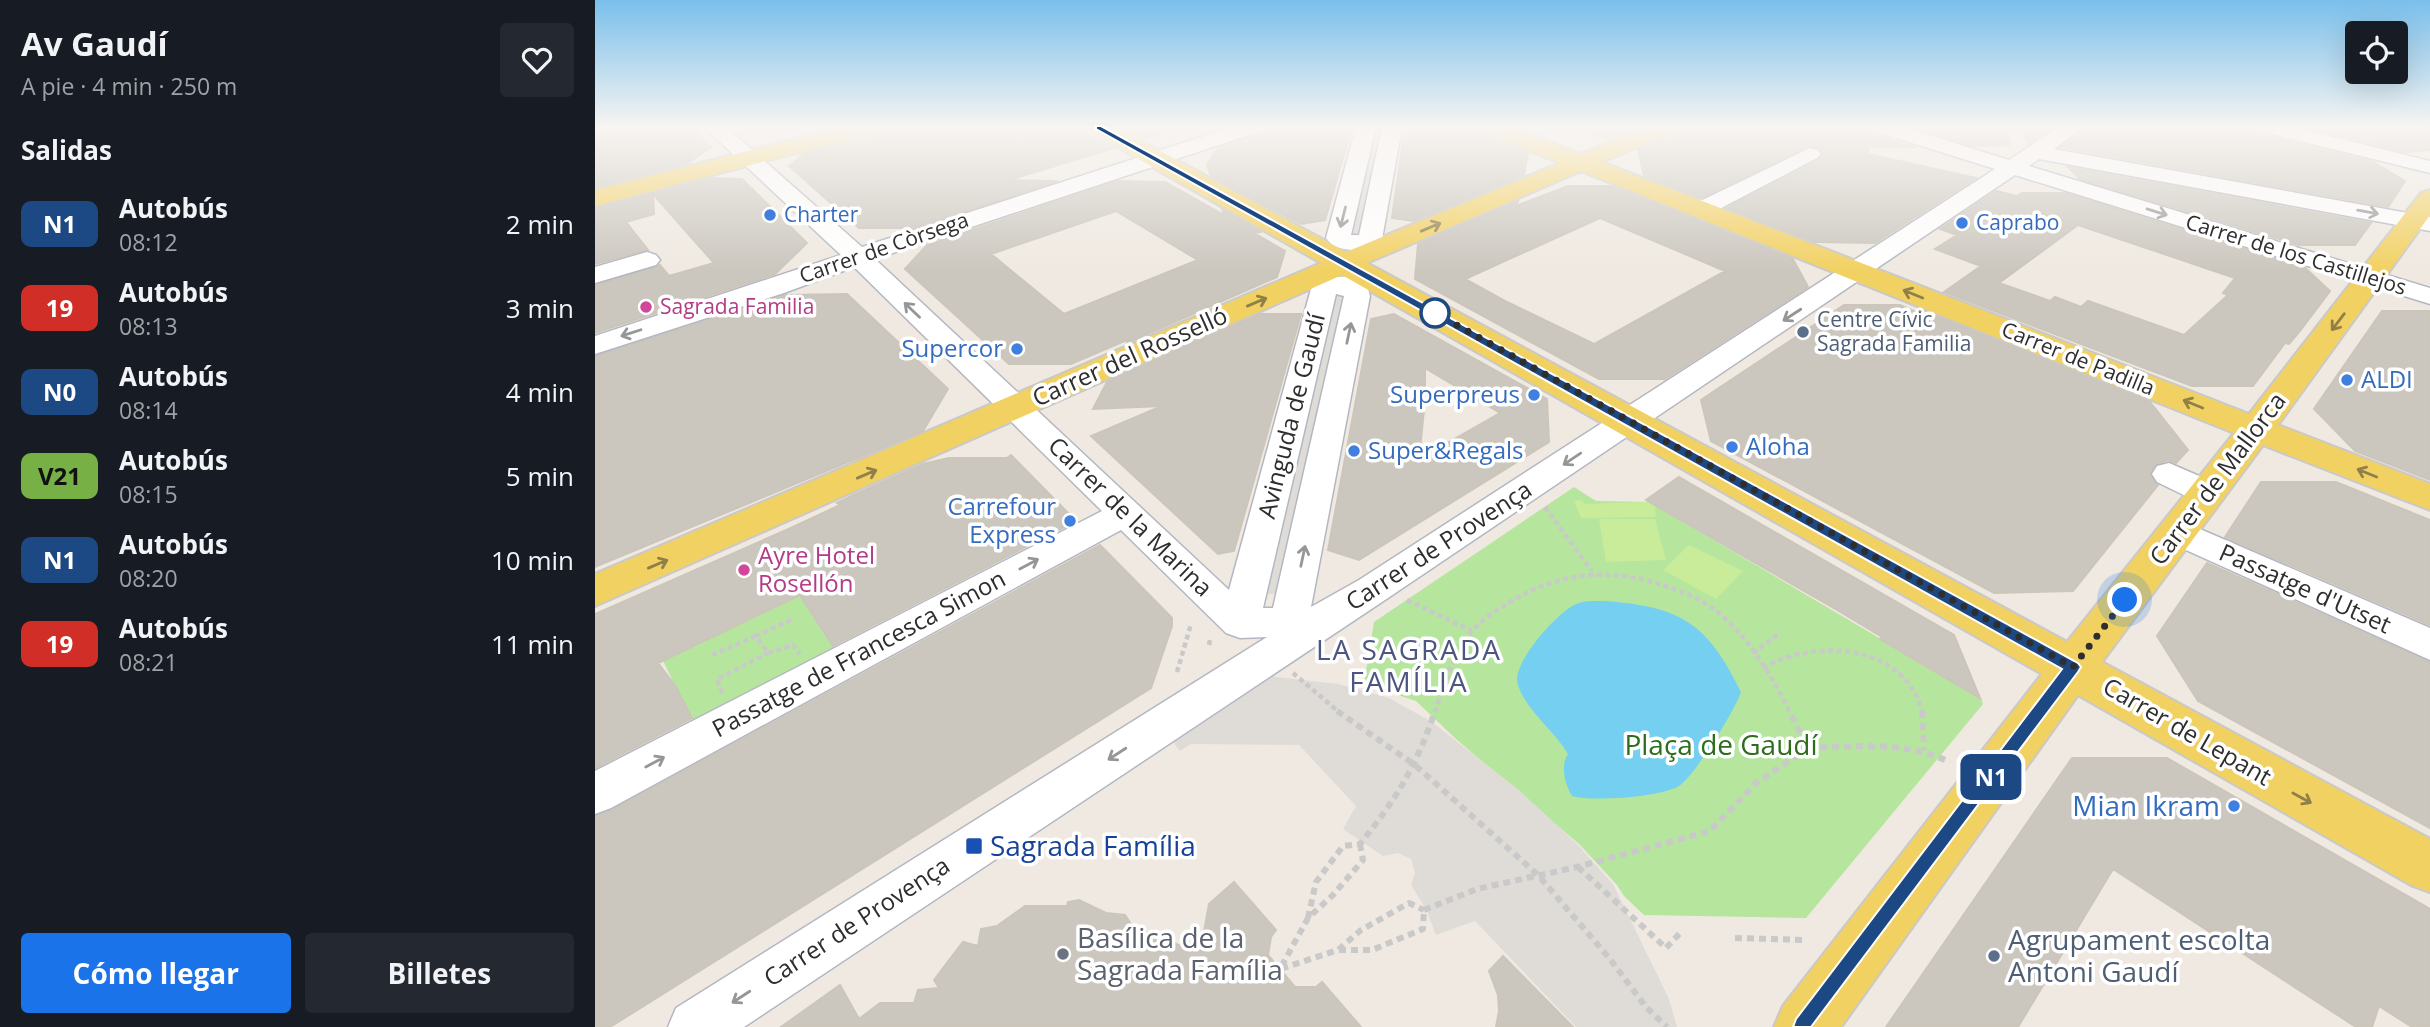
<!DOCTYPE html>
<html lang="es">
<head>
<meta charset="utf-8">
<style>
	:root { --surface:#171b24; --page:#242831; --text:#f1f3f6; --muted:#9ea1a6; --accent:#1a73e8 }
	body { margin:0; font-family:"Open Sans",sans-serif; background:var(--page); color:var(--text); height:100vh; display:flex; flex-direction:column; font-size:26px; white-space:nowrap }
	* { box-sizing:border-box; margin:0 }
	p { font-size:23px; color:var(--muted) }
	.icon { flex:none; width:38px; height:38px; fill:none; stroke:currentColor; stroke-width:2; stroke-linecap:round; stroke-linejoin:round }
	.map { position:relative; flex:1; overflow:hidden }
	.side { display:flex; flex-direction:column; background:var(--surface); width:595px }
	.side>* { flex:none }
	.badge { padding:0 14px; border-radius:10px; font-size:24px; line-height:46px }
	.fabs { position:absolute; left:1750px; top:21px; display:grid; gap:14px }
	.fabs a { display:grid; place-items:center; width:63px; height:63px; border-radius:7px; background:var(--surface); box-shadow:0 7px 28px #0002; font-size:35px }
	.you { position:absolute; width:35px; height:35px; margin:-18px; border:5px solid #fff; border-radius:50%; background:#1a73e8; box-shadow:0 0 0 10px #1a73e833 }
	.map>.badge { position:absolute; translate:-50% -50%; box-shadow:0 0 0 4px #fff }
	h2 { padding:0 21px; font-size:26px; line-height:63px }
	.round { display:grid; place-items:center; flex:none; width:74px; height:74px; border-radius:7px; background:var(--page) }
	.overview { display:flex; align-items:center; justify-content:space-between; height:119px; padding:0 21px }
	h1 { font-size:33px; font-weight:700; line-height:52px }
	.cta { display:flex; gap:14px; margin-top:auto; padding:14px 21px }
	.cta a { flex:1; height:80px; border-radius:7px; background:var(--accent); color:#fff; font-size:28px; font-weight:700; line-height:80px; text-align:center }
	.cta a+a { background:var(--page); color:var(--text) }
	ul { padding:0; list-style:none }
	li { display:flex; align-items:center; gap:21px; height:84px; padding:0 21px }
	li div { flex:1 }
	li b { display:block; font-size:26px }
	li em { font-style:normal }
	li .badge { min-width:77px; font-weight:700; text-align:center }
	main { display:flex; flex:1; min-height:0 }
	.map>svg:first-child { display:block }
</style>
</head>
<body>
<main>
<section class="side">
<div class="overview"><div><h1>Av Gaudí</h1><p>A pie · 4 min · 250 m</p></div><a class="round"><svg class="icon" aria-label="heart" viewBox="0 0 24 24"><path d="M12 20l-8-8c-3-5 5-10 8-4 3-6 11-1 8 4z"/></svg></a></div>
<h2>Salidas</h2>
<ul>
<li><span class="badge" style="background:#1c4883;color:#fff">N1</span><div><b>Autobús</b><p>08:12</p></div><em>2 min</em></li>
<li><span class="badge" style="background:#d02e26;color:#fff">19</span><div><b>Autobús</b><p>08:13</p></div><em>3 min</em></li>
<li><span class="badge" style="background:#1c4883;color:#fff">N0</span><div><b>Autobús</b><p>08:14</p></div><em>4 min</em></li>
<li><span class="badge" style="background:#77b045;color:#111">V21</span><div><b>Autobús</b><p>08:15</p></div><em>5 min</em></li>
<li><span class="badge" style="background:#1c4883;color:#fff">N1</span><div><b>Autobús</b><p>08:20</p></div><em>10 min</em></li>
<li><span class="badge" style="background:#d02e26;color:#fff">19</span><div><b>Autobús</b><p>08:21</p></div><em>11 min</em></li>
</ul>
<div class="cta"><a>Cómo llegar</a><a>Billetes</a></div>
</section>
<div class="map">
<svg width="1835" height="1027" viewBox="0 0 1835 1027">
	<rect width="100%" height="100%" fill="#efe9e1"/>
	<path fill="#b6e59e" d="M 979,487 L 1001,501 L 1054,502 L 1386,698 L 1388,704 L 1211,918 L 1049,915 L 1029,896 L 1022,885 L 985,845 L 861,739 L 821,701 L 769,684 L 779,622 Z
		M 205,595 L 243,652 L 101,727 L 68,661 Z"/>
	<path fill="#c9ec9a" d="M 986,500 L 990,504 L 1054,502 L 1060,506 L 1061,517 L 986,518 L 979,501 Z
		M 1004,519 L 1060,519 L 1071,560 L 1011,562 Z
		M 1094,545 L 1148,571 L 1121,599 L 1068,570 Z"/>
	<path fill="#dfdcd8" d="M 774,127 L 794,127 L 770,239 L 747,239 Z
		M 759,289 L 693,594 L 657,594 L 733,290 Z
		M 664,675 L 743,684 L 794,698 L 837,722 L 924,790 L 983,845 L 1018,884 L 1074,999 L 1082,1027 L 981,1027 L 880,921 L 841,935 L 831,909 L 816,885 L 820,873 L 816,859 L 803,853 L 788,856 L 748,829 L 761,806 L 704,745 L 596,744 L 585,751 L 575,738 Z"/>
	<path fill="#75cff0" d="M 1010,601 C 1087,607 1112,623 1146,692 C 1139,712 1100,775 1084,786 C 1066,797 997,802 977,796 C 970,784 965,766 973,754 C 958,729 932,712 923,685 C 915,665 961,614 979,605 C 988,600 1000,601 1010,601 Z"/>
	<path fill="#cbc7bf" stroke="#cbc5ba" stroke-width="2" fill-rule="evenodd" d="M 0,127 L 96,127 L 116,147 L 91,164 L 0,187 Z
		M 299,127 L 491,127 L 495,134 L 519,148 L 414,180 L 463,181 L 317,228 L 264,228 L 194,166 L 210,153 Z
		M 527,127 L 571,127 L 572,132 L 549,139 Z
		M 671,127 L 757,127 L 730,220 L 706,224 L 616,176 L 612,165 L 623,148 L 667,133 Z
		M 810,127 L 883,127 L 887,134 L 933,153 L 929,175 L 818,221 L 797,218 Z
		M 989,127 L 1043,127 L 1015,139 L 989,130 Z
		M 1084,127 L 1274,127 L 1278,134 L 1320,147 L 1274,147 L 1273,154 L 1381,178 L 1280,243 L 1220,242 L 1132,208 L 1223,160 L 1229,154 L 1224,148 L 1214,146 L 1106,198 L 1049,176 L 1043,150 L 1080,134 Z
		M 1318,127 L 1413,127 L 1414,145 L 1377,146 Z
		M 1428,127 L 1459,127 L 1433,144 Z
		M 1491,127 L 1660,127 L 1664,134 L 1778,162 L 1810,181 L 1793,207 L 1465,147 Z
		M 1710,127 L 1835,127 L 1835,150 L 1811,152 Z
		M 1473,167 L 1776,223 L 1760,245 L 1704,245 L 1485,179 Z
		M 115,178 L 147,179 L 212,243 L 180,274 L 0,333 L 0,285 L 65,265 L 74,276 L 119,263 L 58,194 L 59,214 L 31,222 L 53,250 L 0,264 L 0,208 Z
		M 523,181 L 570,182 L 629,215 L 627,209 L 665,232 L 659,233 L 690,251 L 682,277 L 532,343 L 534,339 L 476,364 L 414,364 L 310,269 L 332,245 ZM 521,211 L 603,260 L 469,314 L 396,254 Z
		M 973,186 L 1016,186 L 1198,259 L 1213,287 L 1070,379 L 1004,379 L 820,279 L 823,244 L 923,201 L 921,206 ZM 1005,218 L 1130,271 L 999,344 L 908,300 L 870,279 Z
		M 1401,191 L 1422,196 L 1427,193 L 1470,193 L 1710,268 L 1735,291 L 1705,331 L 1694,344 L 1690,343 L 1658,386 L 1597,386 L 1349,292 L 1386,266 L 1340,249 L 1362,235 L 1345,229 ZM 1483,225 L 1640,278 L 1628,293 L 1633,295 L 1589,335 L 1493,301 L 1486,307 L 1460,297 L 1455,301 L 1404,283 Z
		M 252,294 L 353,389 L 328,431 L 0,567 L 0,356 L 191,295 Z
		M 1249,305 L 1305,305 L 1321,312 L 1324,309 L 1555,402 L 1593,450 L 1581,463 L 1573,460 L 1560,465 L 1555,475 L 1563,485 L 1478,591 L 1399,593 L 1116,441 L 1106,400 Z
		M 1787,311 L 1835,311 L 1835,480 L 1760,451 L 1719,409 Z
		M 665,314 L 706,314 L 639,551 L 623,554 L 496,436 L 567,406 L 498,409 L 512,382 Z
		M 799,314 L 952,399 L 954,442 L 764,560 L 733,550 L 776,319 ZM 830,368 L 905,413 L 824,459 L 830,400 Z
		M 416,455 L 481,521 L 238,646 L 205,595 L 63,663 L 80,685 L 97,718 L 0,768 L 0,614 L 198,527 L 245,505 L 242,503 L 263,493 L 328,464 L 354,458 L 412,458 Z
		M 1084,477 L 1359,635 L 1385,698 L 1285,639 L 1287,637 L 1242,610 L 1051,500 Z
		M 1666,482 L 1741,482 L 1835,520 L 1835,625 L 1630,537 Z
		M 505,545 L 577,618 L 577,626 L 556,688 L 15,1027 L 0,1027 L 0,816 L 17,810 Z
		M 1612,563 L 1835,662 L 1835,828 L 1603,701 L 1562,636 Z
		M 1477,758 L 1572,758 L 1835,909 L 1835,1027 L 1817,1027 L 1784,1006 L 1777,1027 L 1761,1027 L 1518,869 L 1423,1027 L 1291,1027 Z
		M 639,882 L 681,930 L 676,937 L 673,955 L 700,987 L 721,987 L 727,982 L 766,1027 L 186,1027 L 245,985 L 264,1019 L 285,1003 L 319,1003 L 323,990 L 344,988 L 339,980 L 368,942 L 383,946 L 386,929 L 402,926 L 430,906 L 472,906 L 473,902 L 484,900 L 511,913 L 530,915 L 542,933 L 553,932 L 593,949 L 608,937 L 614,904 Z
		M 908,956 L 978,1027 L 901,1027 L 904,1011 L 903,995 L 894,971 Z"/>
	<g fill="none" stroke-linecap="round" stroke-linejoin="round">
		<g stroke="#b4b7c1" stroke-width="3">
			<path id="minor" d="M 109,127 L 131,127 L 267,247 L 637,127 L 669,127 L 666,131 L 280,259 L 634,590 L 716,289 C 727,273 754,276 770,280 L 775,296 L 716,607 L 764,580 L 1400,169 L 1279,131 L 1276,127 L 1308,127 L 1414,160 L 1464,127 L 1488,127 L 1459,149 L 1835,217 L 1835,231 L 1444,159 L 1434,166 L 1835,288 L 1835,304 L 1420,175 L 790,600 L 149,1027 L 73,1027 L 81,1008 L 672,637 L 645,638 L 631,633 L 526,530 L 16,808 L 0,814 L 0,771 L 507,511 L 259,267 L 189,293 L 0,354 L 0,336 L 246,255 ZM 741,294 L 749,296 L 678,608 L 668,608 Z
				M 761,127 L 781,127 L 756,235 L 764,235 L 787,127 L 807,127 L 787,239 L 781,247 C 764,251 741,253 731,238 Z
				M 1662,127 L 1698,127 L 1835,161 L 1835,173 L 1665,131 Z
				M 1215,148 L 1222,150 L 1226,154 L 1222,158 L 1113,215 L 1097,215 L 1093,210 L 1097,205 Z
				M 52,252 L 61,255 L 65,260 L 61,265 L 0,283 L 0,267 Z
				M 1574,463 L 1625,485 L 1630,493 L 1625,501 L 1613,504 L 1601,501 L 1562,482 L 1557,474 L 1562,466 Z
				M 1584,520 L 1835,628 L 1835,660 L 1571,541 L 1566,532 L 1571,523 Z"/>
		</g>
		<g stroke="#c9c9c9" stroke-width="4">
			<path id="major" d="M 246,127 L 284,127 L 281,132 L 0,206 L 0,190 Z
				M 493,127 L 521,127 L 751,252 L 965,163 L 888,132 L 885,127 L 917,127 L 986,154 L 1051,127 L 1082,127 L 1079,132 L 1007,162 L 1654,414 L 1826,193 L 1835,190 L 1835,215 L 1683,425 L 1835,484 L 1835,510 L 1668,445 L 1507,662 L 1835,839 L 1835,892 L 1816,885 L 1483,695 L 1246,1027 L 1179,1027 L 1188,1006 L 1447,674 L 747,275 L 0,606 L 0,574 L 726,263 L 496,132 ZM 986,171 L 1639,433 L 1472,642 L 772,263 Z"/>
		</g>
		<path stroke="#c9c9c9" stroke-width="4.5" stroke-dasharray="5 3.5" stroke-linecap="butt" d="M 950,507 L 997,571
			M 812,600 L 877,631
			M 196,620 L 161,636 L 173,653 L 198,645 L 205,654
			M 614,645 L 615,640
			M 1158,653 L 1186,632
			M 117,655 L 161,636
			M 1168,668 C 1219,638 1310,643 1327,712
			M 582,672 L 596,624
			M 698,673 L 744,712
			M 127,693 L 122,679 L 173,653
			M 840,712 C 849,685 858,653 877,631 C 887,619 902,610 915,602 C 966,571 1017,567 1073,587 C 1087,592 1103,598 1116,607 C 1152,633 1175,674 1195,712"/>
		<path stroke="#c9c9c9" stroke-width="6" stroke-dasharray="7 5" stroke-linecap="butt" d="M 742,711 L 820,765 L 943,875 L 1015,959 L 1051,1007 L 1072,1027
			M 1327,711 L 1329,750
			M 1213,748 C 1262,746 1309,741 1355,762
			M 765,844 L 768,860 L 738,895 L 713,918 L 685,969 L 743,950 L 766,930 L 814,903 L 829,910
			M 983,867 L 1071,948 L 1086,932
			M 829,910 L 882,889 L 982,867 L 1115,831 L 1161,783 L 1213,748 L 1194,711
			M 713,918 L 721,882 L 748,846 L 765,844 C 802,798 821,767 840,711
			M 1140,938 L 1211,940
			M 744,950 L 777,950 L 828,929 L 829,910"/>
		<use href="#minor" fill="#fff" fill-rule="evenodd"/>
		<use href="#major" fill="#f2d163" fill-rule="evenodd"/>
	</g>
	<defs><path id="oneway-shaft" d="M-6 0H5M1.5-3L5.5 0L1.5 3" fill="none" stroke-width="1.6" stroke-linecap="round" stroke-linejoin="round" transform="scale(1.75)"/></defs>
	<g stroke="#969696">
		<use href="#oneway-shaft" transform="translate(1562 212) rotate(17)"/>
		<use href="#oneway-shaft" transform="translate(1773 212) rotate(10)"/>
		<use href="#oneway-shaft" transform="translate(748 217) rotate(104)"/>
		<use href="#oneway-shaft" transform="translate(317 310) rotate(-136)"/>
		<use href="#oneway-shaft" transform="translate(1197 315) rotate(147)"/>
		<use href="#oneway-shaft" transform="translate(36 333) rotate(162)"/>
		<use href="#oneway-shaft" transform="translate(754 333) rotate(-78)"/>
		<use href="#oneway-shaft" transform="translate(977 459) rotate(146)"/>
		<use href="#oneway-shaft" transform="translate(708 556) rotate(-78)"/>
		<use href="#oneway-shaft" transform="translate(434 564) rotate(-28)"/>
		<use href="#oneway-shaft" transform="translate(522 754) rotate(147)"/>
		<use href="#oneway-shaft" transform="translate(60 762) rotate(-28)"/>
		<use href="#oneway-shaft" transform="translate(146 997) rotate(147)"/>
	</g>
	<g stroke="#908048">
		<use href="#oneway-shaft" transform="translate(836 227) rotate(-23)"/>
		<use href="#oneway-shaft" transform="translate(1318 294) rotate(-158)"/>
		<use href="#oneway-shaft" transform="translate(662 302) rotate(-23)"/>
		<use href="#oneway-shaft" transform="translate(1743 322) rotate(127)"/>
		<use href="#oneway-shaft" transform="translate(1598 404) rotate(-158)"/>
		<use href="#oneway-shaft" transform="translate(1772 473) rotate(-158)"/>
		<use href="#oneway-shaft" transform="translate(272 474) rotate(-23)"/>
		<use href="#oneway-shaft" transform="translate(63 564) rotate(-23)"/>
		<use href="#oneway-shaft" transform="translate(1707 798) rotate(29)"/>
	</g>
	<linearGradient id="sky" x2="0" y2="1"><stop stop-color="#7abfeb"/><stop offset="0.47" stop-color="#f8f5f2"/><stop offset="1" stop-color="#f8f5f2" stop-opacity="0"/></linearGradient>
	<rect width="1835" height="271" fill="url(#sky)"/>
	<path fill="#1c4883" stroke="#fff" stroke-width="2" d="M 501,126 L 506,126 L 1483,663 L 1486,667 L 1483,672 L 1216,1027 L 1198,1027 L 1201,1019 L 1467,669 L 501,129 Z"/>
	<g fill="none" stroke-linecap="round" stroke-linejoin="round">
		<path stroke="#2e2e2e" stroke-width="7" stroke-dasharray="0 12.6" d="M 840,313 L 1478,667 L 1530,600"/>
	</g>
	<g fill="#3f7fe0" stroke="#fff" stroke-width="2.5">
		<circle cx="175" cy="215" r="7"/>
		<circle cx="1367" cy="223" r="7"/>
		<circle cx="422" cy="349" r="7"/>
		<circle cx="1752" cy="380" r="7"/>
		<circle cx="939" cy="395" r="7"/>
		<circle cx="1137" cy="447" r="7"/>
		<circle cx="759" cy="451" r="7"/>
		<circle cx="475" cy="521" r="7"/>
		<circle cx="1639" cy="806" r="7"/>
	</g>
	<g fill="#d1479c" stroke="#fff" stroke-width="2.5">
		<circle cx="51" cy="307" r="7"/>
		<circle cx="149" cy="570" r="7"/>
	</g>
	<circle fill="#fff" stroke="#1c4883" stroke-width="3.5" cx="840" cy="313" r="14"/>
	<g fill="#5c6f8a" stroke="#fff" stroke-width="2.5">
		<circle cx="1208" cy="332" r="7"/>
		<circle cx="1399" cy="956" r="7"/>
	</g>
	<rect fill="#1a4fb4" stroke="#fff" stroke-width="2.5" x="370" y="837" width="18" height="18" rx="3.5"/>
	<circle fill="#6b7280" stroke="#fff" stroke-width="2.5" cx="468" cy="954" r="7"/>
	<g text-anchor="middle" stroke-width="7" stroke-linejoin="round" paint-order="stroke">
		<g font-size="21" fill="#366cbe" stroke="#fff" text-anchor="start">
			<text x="189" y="222">Charter</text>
			<text x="1381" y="230">Caprabo</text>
		</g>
		<g font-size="21" fill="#2e2e2e" stroke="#fff">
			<text transform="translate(289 248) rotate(-19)" y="7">Carrer de Còrsega</text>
			<text transform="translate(1701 255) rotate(17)" y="7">Carrer de los Castillejos</text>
			<text transform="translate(1483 359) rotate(22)" y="7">Carrer de Padilla</text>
		</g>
		<g font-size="21" fill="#b23c85" stroke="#fff" text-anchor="start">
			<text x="65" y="314">Sagrada Familia</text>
		</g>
		<g font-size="21" fill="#4e5e75" stroke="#fff" text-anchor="start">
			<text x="1222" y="327">Centre Cívic<tspan x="1222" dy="24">Sagrada Familia</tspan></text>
		</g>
		<g font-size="24" fill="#366cbe" stroke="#fff" text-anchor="end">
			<text x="408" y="357">Supercor</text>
			<text x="1766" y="388" text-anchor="start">ALDI</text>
			<text x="925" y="403">Superpreus</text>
			<text x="1151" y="455" text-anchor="start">Aloha</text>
			<text x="773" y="459" text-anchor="start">Super&amp;Regals</text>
			<text x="461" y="515">Carrefour<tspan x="461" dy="28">Express</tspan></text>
		</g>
		<g font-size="24" fill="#2e2e2e" stroke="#fff">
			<text transform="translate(535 357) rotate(-24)" y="8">Carrer del Rosselló</text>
			<text transform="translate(697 416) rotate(-76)" y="8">Avinguda de Gaudí</text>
			<text transform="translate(1623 479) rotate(-53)" y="8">Carrer de Mallorca</text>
			<text transform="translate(535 517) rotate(44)" y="8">Carrer de la Marina</text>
			<text transform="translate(844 546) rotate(-33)" y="8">Carrer de Provença</text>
			<text transform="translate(1710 589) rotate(24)" y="8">Passatge d'Utset</text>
			<text transform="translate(264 654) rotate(-28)" y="8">Passatge de Francesca Simon</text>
			<text transform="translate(1592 732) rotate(30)" y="8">Carrer de Lepant</text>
			<text transform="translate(262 922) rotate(-33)" y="8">Carrer de Provença</text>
		</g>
		<g font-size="24" fill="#b23c85" stroke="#fff" text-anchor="start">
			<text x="163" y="564">Ayre Hotel<tspan x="163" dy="28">Rosellón</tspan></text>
		</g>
		<g font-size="28" letter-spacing="2" fill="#4d5680" stroke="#fff">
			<text x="814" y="660">LA SAGRADA<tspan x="814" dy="32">FAMÍLIA</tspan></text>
		</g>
		<g font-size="28" fill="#2c6e1b" stroke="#fff">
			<text x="1126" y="755">Plaça de Gaudí</text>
		</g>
		<g font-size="28" fill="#366cbe" stroke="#fff" text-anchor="end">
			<text x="1625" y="816">Mian Ikram</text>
		</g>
		<g font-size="28" fill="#164399" stroke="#fff" text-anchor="start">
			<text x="395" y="856">Sagrada Família</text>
		</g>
		<g font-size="28" fill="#5b616d" stroke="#fff" text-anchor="start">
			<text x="482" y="948">Basílica de la<tspan x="482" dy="32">Sagrada Família</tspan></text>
		</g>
		<g font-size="28" fill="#4e5e75" stroke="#fff" text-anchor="start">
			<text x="1413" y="950">Agrupament escolta<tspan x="1413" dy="32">Antoni Gaudí</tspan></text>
		</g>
	</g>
</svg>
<div class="fabs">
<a><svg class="icon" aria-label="locate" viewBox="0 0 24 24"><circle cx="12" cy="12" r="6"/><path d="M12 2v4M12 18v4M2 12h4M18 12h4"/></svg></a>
</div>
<div class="you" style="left:1530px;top:600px"></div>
<b class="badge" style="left:1396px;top:777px;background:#1c4883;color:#fff">N1</b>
</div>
</main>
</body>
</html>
